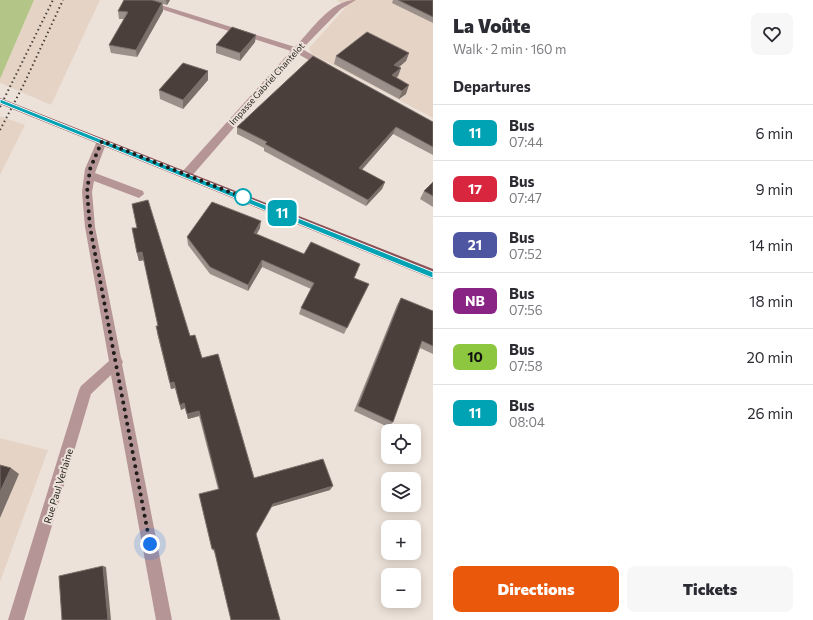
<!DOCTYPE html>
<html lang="en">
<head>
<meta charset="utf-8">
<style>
	:root { --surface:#fff; --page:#f7f7f7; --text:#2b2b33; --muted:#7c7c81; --line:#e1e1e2; --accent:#ea580c }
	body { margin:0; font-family:Commissioner,sans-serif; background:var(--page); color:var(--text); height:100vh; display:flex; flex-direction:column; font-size:15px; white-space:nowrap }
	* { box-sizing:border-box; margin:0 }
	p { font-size:13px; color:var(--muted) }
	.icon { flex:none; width:22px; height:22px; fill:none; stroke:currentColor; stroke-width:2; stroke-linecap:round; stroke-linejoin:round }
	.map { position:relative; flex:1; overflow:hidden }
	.drawer { display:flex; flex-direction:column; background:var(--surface); width:380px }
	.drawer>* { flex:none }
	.badge { padding:0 8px; border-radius:6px; font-size:14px; line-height:26px }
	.fabs { position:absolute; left:381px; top:424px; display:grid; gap:8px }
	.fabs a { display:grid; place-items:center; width:40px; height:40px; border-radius:8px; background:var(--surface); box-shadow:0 2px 10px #0003; font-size:20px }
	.you { position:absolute; width:20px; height:20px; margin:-10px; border:3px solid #fff; border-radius:50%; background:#1a73e8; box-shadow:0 0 0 6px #1a73e833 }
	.map>.badge { position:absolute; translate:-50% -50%; box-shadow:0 0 0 2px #fff }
	h2 { padding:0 20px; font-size:15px; line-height:36px }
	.round { display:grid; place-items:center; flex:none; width:42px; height:42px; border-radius:8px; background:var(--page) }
	.head { display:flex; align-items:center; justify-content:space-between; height:68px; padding:0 20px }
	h1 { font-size:19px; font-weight:800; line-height:30px }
	.primary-button { display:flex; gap:8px; margin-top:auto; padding:8px 20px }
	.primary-button a { flex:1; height:46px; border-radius:8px; background:var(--accent); color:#fff; font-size:16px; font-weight:800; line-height:46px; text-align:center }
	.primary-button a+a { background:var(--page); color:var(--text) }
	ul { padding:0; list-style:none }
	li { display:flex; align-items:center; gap:12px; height:56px; padding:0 20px; border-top:1px solid var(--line) }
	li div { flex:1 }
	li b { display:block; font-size:15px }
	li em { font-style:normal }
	li .badge { min-width:44px; font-weight:700; text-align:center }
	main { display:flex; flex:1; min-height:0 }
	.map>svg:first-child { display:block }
</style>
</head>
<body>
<main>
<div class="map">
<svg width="433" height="620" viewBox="0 0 433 620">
	<rect width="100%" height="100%" fill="#ede2d9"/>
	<path fill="#e5d4c6" d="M 34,0 L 100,0 L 51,105 L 0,83 L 0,79 Z
		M 337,0 L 433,0 L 433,118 L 312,54 L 309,48 L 346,7 Z
		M 0,116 L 25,125 L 0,175 Z
		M 0,438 L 48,450 L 0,582 Z"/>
	<path fill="#b3c687" d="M 0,0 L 34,0 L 0,79 Z"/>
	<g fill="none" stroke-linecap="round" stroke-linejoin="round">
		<path fill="#b69597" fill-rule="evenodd" d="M 133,0 L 145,0 L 295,47 C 312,30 330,0 356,0 L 341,9 L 302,49 L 327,63 L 327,67 L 321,67 L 298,54 L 190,178 L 186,179 L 181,175 L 182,172 L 291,51 Z
			M 102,138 L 107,141 L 95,173 L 143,191 L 144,194 L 139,198 L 94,181 L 92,192 L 95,227 L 121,358 L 123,362 L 122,364 L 172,620 L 156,620 L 111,375 L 91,394 L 24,620 L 8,620 L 79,390 L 81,386 L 109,361 L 85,227 L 82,192 L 85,169 L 97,141 Z"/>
		<path fill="#8b5258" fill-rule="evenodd" d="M 0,98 L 433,269 L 433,279 L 0,104 Z"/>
		<path stroke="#47413d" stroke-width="2" stroke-dasharray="1.5 3" stroke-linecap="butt" d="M 0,107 L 53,0
			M 0,130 L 23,86 L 63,0"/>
	</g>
	<path fill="#9c908a" d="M 124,0 L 170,0 L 167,5 L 163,4 L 163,11 L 137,57 L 111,53 L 109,45 L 124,19 L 119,19 L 118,11 Z
		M 393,0 L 433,0 L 433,23 L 392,3 Z
		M 255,42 L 240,61 L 216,53 L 216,45 Z
		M 409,53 L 406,61 L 399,67 L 401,68 L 398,76 L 396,78 L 406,94 L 399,99 L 334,64 L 336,56 Z
		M 208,71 L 208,80 L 183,109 L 160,99 L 159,90 Z
		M 433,122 L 433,155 L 393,134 L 362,170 L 385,182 L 382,189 L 366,206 L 264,151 L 264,148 L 237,134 L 237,127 Z
		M 433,182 L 433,207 L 420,199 L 424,191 Z
		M 137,228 L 190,336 L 202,358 L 254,478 L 330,490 L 271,507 L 256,534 L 280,620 L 231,620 L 215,550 L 213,551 L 200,497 L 218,489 L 199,416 L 188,419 L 185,408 L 181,410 L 175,388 L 171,389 L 157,333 L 158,326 L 144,260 L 139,261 L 137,253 Z
		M 260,228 L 257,234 L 304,254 L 360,264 L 354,278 L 369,284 L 344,334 L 299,314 L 301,308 L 311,289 L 262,267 L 248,291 L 210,274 L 188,245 L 187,237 Z
		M 401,298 L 433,311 L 433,354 L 420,348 L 393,422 L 388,427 L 354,411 L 397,305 Z"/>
	<path fill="#7b706a" d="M 166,0 L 170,0 L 167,5 Z
		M 162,3 L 163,11 L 137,57 L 136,50 Z
		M 256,35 L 255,42 L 240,61 L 240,53 Z
		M 409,53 L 406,61 L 392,73 L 394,65 Z
		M 401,68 L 398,76 L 389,83 L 392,75 Z
		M 208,71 L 208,80 L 183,109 L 183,100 Z
		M 409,85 L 406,94 L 399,99 L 402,91 Z
		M 396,127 L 393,134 L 357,175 L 359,168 Z
		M 385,182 L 382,189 L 366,206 L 368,200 Z
		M 261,221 L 260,228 L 253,240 L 254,233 Z
		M 142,252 L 144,260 L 139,261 L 137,253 Z
		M 262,260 L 262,267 L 248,291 L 248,285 Z
		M 174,382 L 175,388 L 171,389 L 170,383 Z
		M 184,403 L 185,408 L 181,410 L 180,405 Z
		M 199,411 L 199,416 L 188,419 L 187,414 Z
		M 11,468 L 19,474 L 0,518 L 0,492 Z
		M 333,486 L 330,490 L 271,507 L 273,504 Z
		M 103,566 L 106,567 L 111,620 L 108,620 Z"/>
	<path fill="#4a3f3b" stroke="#7b706a" d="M 124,0 L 152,0 L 162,3 L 136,50 L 109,45 L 128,12 L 118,11 Z
		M 398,0 L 433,0 L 433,17 Z
		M 232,27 L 256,35 L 240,53 L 216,45 Z
		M 367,32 L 409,53 L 394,65 L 401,68 L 392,75 L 409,85 L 402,91 L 336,56 Z
		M 313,56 L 433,122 L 433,147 L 396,127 L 359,168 L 385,182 L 368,200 L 265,144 L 267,142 L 237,127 Z
		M 183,63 L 208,71 L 183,100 L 159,90 Z
		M 433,182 L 433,196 L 424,191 Z
		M 148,200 L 190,336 L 195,335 L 202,358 L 218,354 L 254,478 L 323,459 L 333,486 L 273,504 L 256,534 L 280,620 L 231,620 L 214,549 L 212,549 L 199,494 L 219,489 L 199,411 L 187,414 L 184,403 L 180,405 L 174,382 L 170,383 L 156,326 L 158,326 L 142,252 L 137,253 L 132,228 L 137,228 L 132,204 Z
		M 212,202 L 261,221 L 254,233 L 304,254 L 311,242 L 360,264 L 354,278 L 369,284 L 347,328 L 301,308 L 314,283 L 262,260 L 248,285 L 210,267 L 187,237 Z
		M 401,298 L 433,311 L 433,346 L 422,341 L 393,422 L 358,406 Z
		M 0,465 L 11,468 L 0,492 Z
		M 103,566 L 108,620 L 62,620 L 59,576 Z"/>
	<path fill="#00a3b4" stroke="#fff" d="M 0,99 L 433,272 L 433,278 L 430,277 L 0,103 Z"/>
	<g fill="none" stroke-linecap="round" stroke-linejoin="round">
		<path stroke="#211d1a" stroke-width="4" stroke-dasharray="0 7.2" d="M 150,544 L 90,227 L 87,192 L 90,169 L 102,141 L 247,199 L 243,197"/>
	</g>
	<circle fill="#fff" stroke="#00a3b4" stroke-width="2" cx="243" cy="197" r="8"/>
	<g text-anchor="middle" stroke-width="4" stroke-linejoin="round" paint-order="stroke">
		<g font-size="9" fill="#211d1a" stroke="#ede2d9">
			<text transform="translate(267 84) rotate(-48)" y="3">Impasse Gabriel Chantelot</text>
		</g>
		<g font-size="10" fill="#211d1a" stroke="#ede2d9">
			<text transform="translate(58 486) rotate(-73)" y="4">Rue Paul Verlaine</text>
		</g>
	</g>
</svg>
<div class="fabs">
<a><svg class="icon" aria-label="locate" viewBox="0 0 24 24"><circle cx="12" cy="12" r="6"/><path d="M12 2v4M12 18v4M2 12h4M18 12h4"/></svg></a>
<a><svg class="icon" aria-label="layers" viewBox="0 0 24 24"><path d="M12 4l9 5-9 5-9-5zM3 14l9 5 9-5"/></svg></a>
<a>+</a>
<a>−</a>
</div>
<div class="you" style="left:150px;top:544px"></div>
<b class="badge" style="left:282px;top:213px;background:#00a3b4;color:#fff">11</b>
</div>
<section class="drawer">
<div class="head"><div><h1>La Voûte</h1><p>Walk · 2 min · 160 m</p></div><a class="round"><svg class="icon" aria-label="heart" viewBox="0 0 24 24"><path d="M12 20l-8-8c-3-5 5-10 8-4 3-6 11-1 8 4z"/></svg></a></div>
<h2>Departures</h2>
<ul>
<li><span class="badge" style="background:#00a3b4;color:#fff">11</span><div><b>Bus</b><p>07:44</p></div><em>6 min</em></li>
<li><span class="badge" style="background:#d7263d;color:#fff">17</span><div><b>Bus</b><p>07:47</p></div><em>9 min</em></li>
<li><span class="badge" style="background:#4e56a2;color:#fff">21</span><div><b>Bus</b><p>07:52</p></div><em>14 min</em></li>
<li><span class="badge" style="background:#8a2484;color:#fff">NB</span><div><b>Bus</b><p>07:56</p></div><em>18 min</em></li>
<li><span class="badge" style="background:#8dc63f;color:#111">10</span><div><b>Bus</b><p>07:58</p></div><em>20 min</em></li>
<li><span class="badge" style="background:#00a3b4;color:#fff">11</span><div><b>Bus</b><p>08:04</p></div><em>26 min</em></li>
</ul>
<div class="primary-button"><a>Directions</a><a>Tickets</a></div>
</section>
</main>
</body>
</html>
